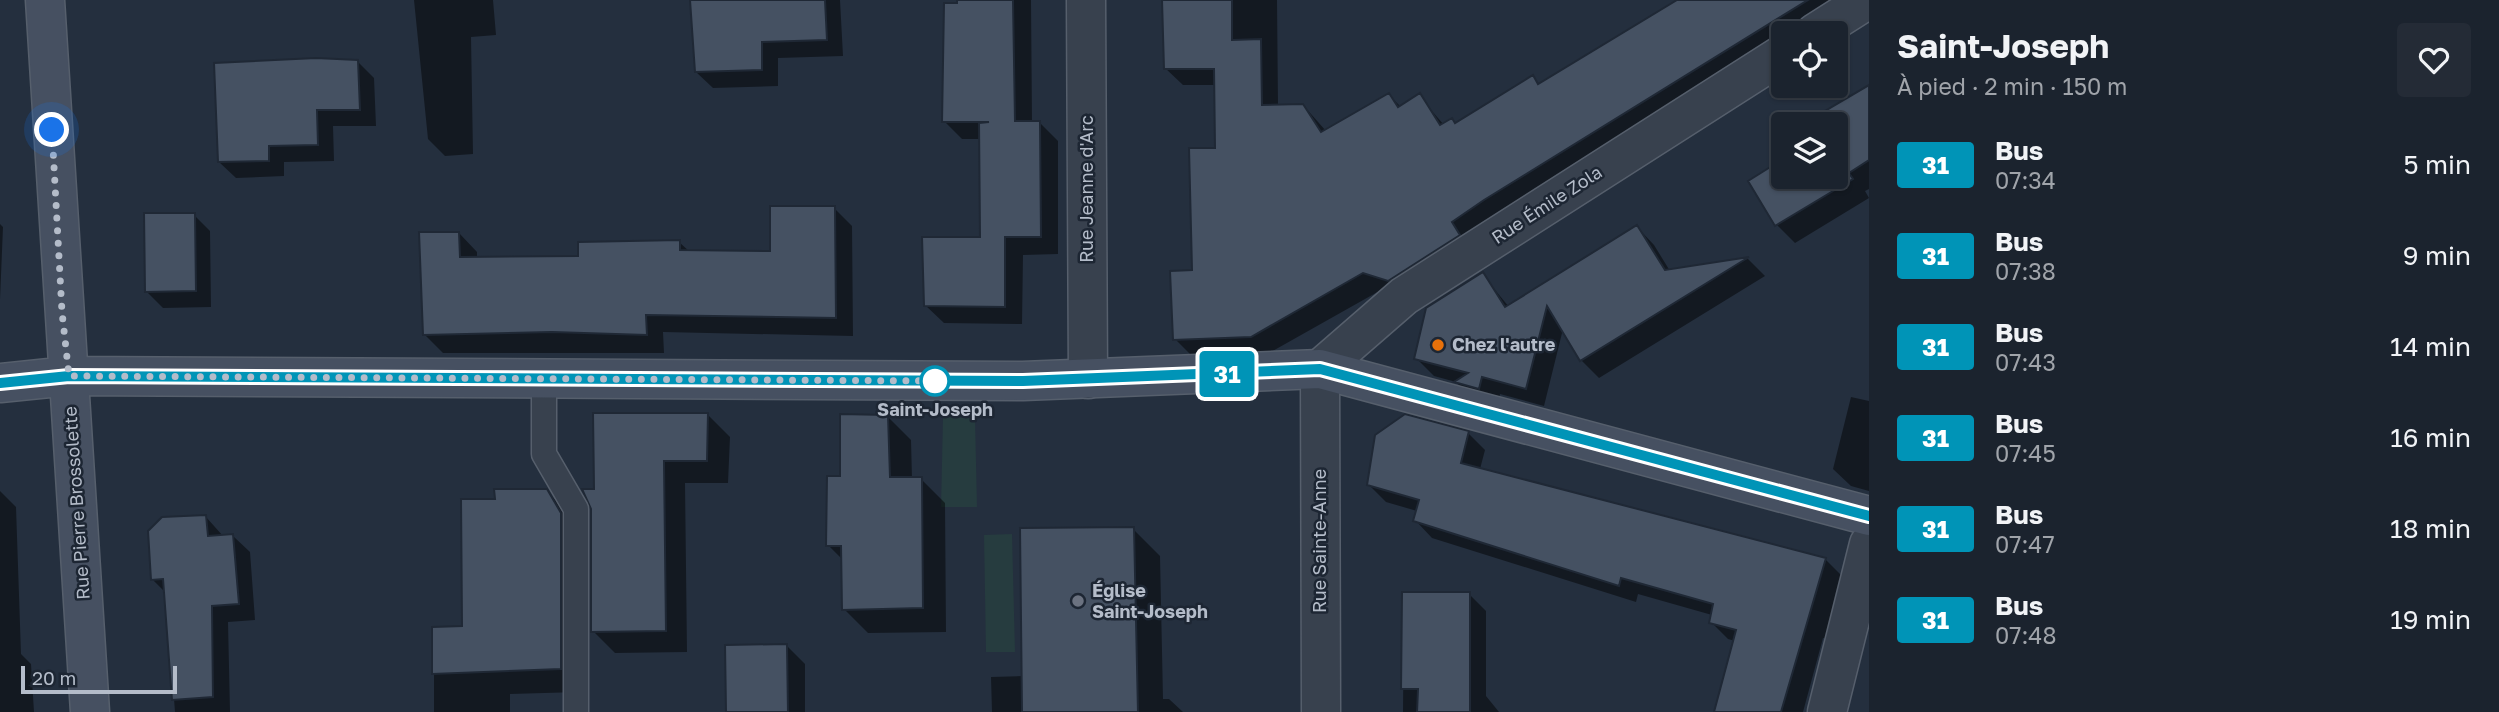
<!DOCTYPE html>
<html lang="fr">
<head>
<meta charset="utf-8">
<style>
	:root { --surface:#1b232e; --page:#242b36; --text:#f1f3f6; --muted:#a0a4aa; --line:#39404a }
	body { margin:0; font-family:"Golos Text",sans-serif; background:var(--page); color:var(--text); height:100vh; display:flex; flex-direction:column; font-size:26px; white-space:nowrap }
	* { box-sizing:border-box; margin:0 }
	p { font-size:23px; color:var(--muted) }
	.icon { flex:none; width:38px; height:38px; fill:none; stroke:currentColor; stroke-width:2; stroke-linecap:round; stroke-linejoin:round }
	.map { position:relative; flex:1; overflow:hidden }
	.panel { display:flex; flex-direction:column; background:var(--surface); width:630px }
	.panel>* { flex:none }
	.badge { padding:0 14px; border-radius:5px; font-size:24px; line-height:46px }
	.buttons { position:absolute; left:1771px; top:21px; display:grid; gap:14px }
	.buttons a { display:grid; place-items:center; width:77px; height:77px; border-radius:7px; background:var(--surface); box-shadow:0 2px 5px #0004,0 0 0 2px var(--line); font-size:35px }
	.scale { position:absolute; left:21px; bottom:18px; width:156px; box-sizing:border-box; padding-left:7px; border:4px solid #b4bcc9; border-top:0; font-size:19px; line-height:24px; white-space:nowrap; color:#b4bcc9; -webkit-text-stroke:5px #1d2633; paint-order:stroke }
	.you { position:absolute; width:35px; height:35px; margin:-18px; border:5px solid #fff; border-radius:50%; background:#1a73e8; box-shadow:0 0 0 10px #1a73e833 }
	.map>.badge { position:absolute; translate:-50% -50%; box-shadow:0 0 0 4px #fff }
	.round { display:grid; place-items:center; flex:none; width:74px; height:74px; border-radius:7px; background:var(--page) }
	.headline { display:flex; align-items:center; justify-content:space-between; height:119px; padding:0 28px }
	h1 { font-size:33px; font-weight:700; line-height:52px }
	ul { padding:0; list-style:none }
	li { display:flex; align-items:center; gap:21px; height:91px; padding:0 28px }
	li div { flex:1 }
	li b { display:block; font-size:26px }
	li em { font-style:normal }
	li .badge { min-width:77px; font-weight:700; text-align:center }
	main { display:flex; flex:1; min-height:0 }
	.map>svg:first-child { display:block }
</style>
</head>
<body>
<main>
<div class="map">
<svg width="1869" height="712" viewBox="0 0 1869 712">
	<rect width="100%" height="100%" fill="#242f3e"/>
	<path fill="#263c3f" d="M 943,417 L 975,418 L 977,507 L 941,507 Z
		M 1012,534 L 1015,652 L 986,652 L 984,535 Z"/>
	<path fill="#0007" d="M 414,0 L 493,0 L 496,35 L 471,37 L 473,154 L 445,156 L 428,139 Z
		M 691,0 L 840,0 L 843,56 L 778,58 L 778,86 L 713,88 L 696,72 Z
		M 959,0 L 1031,0 L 1032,123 L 1039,122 L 1058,141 L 1058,254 L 1023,255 L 1022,324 L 944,323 L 925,305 L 982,239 L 981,139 L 962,139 L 944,121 Z
		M 1164,0 L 1277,0 L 1278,106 L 1303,105 L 1326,131 L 1389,95 L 1401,107 L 1419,96 L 1444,125 L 1456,124 L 1533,77 L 1540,85 L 1680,0 L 1853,0 L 1799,33 L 1783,33 L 1783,43 L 1406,297 L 1381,290 L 1269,353 L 1192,356 L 1175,339 L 1194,271 L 1217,149 L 1216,85 L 1183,85 L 1165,68 Z
		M 357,61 L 374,78 L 376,126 L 333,126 L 334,161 L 284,162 L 284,176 L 236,178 L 219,162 Z
		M 1869,87 L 1869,189 L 1865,191 L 1869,198 L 1795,243 L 1777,225 L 1750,181 L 1783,161 L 1783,177 L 1836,177 L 1836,124 L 1806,124 Z
		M 834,208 L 852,226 L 853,336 L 663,332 L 664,353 L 443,353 L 424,334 L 459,233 L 477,252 L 477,258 L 580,257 L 679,242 L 690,252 L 772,252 Z
		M 194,215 L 210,231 L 211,307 L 163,308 L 147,292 Z
		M 0,224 L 3,227 L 0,300 Z
		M 1637,227 L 1654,245 L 1670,271 L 1748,259 L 1765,276 L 1599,378 L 1581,360 L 1563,329 L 1544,406 L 1500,394 L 1497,406 L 1474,400 L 1456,382 L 1434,376 L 1416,358 L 1482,274 L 1509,307 Z
		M 1851,397 L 1869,401 L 1869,491 L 1851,486 L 1833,469 Z
		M 708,415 L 730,437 L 728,483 L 685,483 L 687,652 L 615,653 L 593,631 L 596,491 Z
		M 887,416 L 911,440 L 912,479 L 921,479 L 945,503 L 946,632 L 868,633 L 844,609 L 843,560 L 828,545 L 842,478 Z
		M 1468,433 L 1485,450 L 1480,469 L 1825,559 L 1856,590 L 1843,643 L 1823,638 L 1803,712 L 1715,712 L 1735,641 L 1728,639 L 1711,622 L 1712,615 L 1638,594 L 1636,602 L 1432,538 L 1415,520 L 1417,511 L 1386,502 L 1368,484 Z
		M 0,491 L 16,507 L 21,654 L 31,664 L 34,712 L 0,712 Z
		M 546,491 L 565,509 L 579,692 L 510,694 L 510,712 L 434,712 L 434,628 L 464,627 Z
		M 206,517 L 223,536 L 233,536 L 250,552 L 255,620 L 228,622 L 230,712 L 175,712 L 166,593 L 152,579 Z
		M 1133,529 L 1160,556 L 1163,699 L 1169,699 L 1183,712 L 992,712 L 991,677 L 1023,676 Z
		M 1404,593 L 1469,594 L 1486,611 L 1486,696 L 1499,712 L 1403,712 Z
		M 787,646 L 805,664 L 805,712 L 727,712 Z"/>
	<path fill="#455162" stroke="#1f2835" stroke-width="2" d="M 690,0 L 825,0 L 827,40 L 762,42 L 762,70 L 695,72 Z
		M 957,0 L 1013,0 L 1015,121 L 1040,121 L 1041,237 L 1005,237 L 1005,307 L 924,306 L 922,237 L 980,237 L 979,123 L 989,122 L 942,122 L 944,3 L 957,3 Z
		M 1162,0 L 1232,0 L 1232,40 L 1261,39 L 1262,105 L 1303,104 L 1321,132 L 1389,93 L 1398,107 L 1420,93 L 1440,125 L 1452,118 L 1455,123 L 1533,75 L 1538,84 L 1677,0 L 1808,0 L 1484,200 L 1452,222 L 1460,235 L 1388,281 L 1363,273 L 1251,337 L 1173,340 L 1170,271 L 1192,270 L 1189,148 L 1215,148 L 1214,69 L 1164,69 Z
		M 316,58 L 358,60 L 360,110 L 317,110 L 318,145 L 269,146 L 269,161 L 218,162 L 214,63 Z
		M 1869,85 L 1869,160 L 1849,173 L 1853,179 L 1775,226 L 1748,181 L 1783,159 L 1783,177 L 1836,177 L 1836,124 L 1803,124 Z
		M 770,206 L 835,206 L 836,318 L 646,315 L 647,335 L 552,332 L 423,335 L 419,232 L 459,232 L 460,257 L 578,256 L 578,242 L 680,240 L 680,250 L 770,251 Z
		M 144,213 L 195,213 L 196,291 L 145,292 Z
		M 1637,225 L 1665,270 L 1749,257 L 1580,361 L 1547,306 L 1526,389 L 1482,377 L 1479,389 L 1454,382 L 1468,373 L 1414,359 L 1426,308 L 1483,272 L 1505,307 Z
		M 593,413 L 708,413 L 707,461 L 664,461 L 666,631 L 591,632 L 591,509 L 582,489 L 594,489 Z
		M 840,414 L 888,415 L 890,477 L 922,477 L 923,608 L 842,610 L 841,546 L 826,546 L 827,476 L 840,476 Z
		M 1405,414 L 1469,431 L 1461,463 L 1826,558 L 1781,712 L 1714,712 L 1736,630 L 1709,623 L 1713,604 L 1621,578 L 1619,586 L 1413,521 L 1419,500 L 1367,485 L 1375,435 Z
		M 494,489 L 547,489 L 561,513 L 561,669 L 432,674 L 432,627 L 462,626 L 461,499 L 495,499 Z
		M 206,515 L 208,536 L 233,534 L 239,604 L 212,606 L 213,697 L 172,700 L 163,579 L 151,580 L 148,531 L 162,517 Z
		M 1134,527 L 1138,712 L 1022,712 L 1020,528 Z
		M 1402,592 L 1470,592 L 1470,712 L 1417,712 L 1418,689 L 1401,689 Z
		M 787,644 L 788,712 L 726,712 L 725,645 Z"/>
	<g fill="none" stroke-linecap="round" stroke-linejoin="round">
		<g stroke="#565f6c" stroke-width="27">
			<path id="lane" d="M 544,379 L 544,454 L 576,509 L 576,712"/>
		</g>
		<g stroke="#565f6c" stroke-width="41">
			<path id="street" d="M 1086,0 L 1088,379
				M 1815,33 L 1867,0
				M 1321,712 L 1320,369 L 1404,296 L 1783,54
				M 1827,712 L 1869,544"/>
		</g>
		<g stroke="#565f6c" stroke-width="41">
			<path id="secondary" d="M 45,0 C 58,238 75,475 90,712
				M 0,383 L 69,376 L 1023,381 L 1320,369 L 1869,516"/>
		</g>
		<use href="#lane" stroke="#38414e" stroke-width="24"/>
		<use href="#street" stroke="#38414e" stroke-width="38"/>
		<use href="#secondary" stroke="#465061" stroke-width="38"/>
	</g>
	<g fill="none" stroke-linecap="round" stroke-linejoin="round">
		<g stroke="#fff" stroke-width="16">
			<path id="line" d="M 0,383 L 69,376 L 1023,381 L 1320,369 L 1869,516"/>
		</g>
		<use href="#line" stroke="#0094b7" stroke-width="10"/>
		<path stroke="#b4bcc9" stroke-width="7" stroke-dasharray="0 12.6" d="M 52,130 L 62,312 L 69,376 L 943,381 L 935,381"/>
	</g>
	<circle fill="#e8710a" stroke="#1d2633" stroke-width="2.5" cx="1438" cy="345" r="7"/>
	<circle fill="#fff" stroke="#0094b7" stroke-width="3.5" cx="935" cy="381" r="14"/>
	<circle fill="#6b7280" stroke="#1d2633" stroke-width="2.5" cx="1078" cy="601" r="7"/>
	<g text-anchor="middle" stroke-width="5" stroke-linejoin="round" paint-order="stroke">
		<g font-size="18" fill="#b4bcc9" stroke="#1d2633">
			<text transform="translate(1087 189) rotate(-90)" y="6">Rue Jeanne d'Arc</text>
			<text transform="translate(1547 205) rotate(-33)" y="6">Rue Émile Zola</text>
			<text transform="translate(77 503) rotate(-94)" y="6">Rue Pierre Brossolette</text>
			<text transform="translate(1320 541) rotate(-90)" y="6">Rue Sainte-Anne</text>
		</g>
		<g font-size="18" font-weight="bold" fill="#b4bcc9" stroke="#1d2633" text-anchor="start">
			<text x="1452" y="351">Chez l'autre</text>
			<text x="1092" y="597">Église<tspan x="1092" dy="21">Saint-Joseph</tspan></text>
		</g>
		<g font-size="18" font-weight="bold" fill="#b4bcc9" stroke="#1d2633">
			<text x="935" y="416">Saint-Joseph</text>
		</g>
	</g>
</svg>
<div class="buttons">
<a><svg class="icon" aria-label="locate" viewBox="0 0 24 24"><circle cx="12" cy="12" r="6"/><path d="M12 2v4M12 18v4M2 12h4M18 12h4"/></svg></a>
<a><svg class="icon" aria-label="layers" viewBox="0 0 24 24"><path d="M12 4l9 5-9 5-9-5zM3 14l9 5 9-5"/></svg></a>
</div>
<div class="scale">20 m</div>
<div class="you" style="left:52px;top:130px"></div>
<b class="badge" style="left:1227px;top:374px;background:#0094b7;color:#fff">31</b>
</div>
<section class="panel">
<div class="headline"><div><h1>Saint-Joseph</h1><p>À pied · 2 min · 150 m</p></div><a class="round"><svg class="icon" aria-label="heart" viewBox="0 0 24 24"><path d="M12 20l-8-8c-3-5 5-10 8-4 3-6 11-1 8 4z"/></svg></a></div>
<ul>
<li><span class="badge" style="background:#0094b7;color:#fff">31</span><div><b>Bus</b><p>07:34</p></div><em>5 min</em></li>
<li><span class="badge" style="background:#0094b7;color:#fff">31</span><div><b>Bus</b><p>07:38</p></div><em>9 min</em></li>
<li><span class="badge" style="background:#0094b7;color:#fff">31</span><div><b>Bus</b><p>07:43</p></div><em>14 min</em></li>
<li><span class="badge" style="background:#0094b7;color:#fff">31</span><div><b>Bus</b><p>07:45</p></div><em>16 min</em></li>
<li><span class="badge" style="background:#0094b7;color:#fff">31</span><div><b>Bus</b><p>07:47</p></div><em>18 min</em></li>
<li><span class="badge" style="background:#0094b7;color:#fff">31</span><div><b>Bus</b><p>07:48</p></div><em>19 min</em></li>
</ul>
</section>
</main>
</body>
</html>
